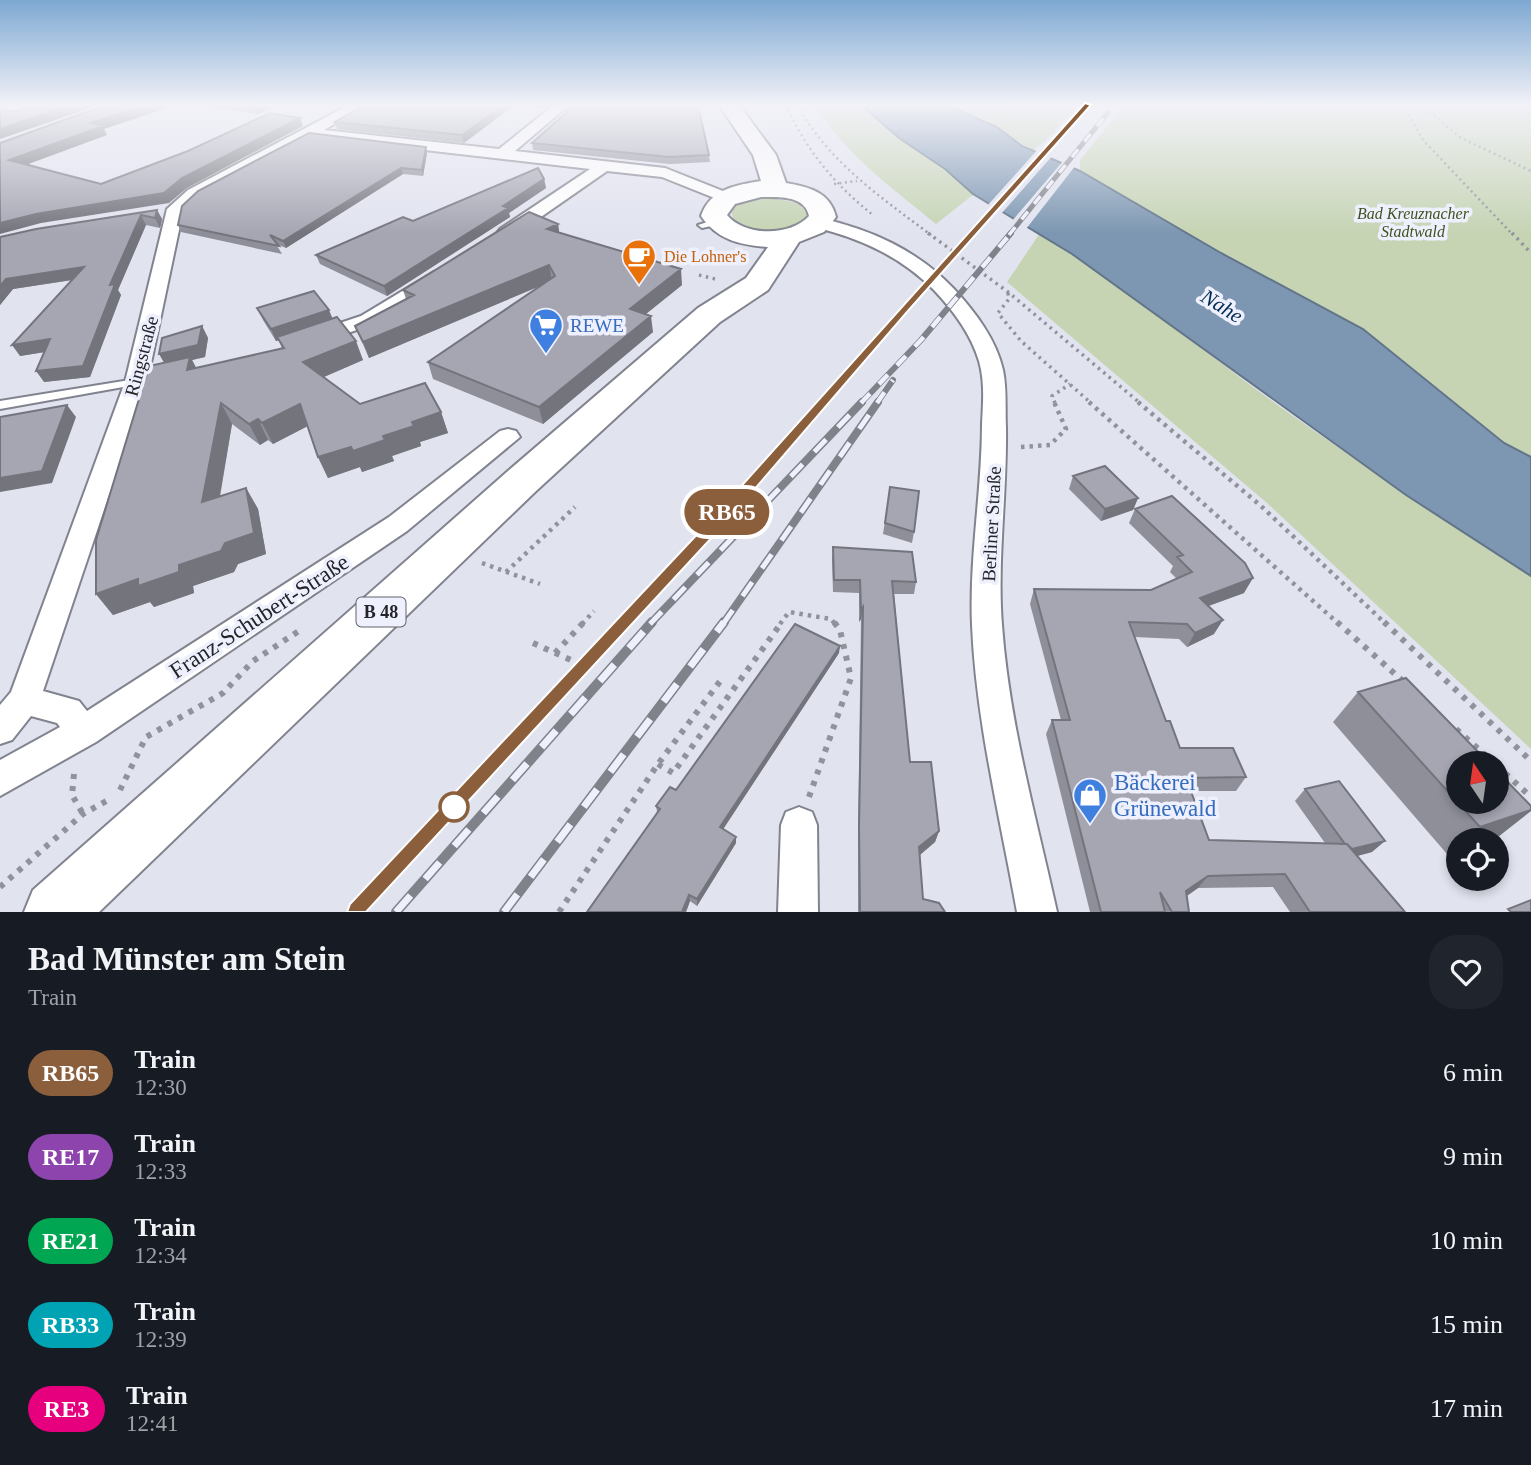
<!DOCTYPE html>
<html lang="en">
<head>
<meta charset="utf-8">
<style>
	:root { --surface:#171b24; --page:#20242c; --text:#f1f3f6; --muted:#9ea1a6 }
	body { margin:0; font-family:Georgia,serif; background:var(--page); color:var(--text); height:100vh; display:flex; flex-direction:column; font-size:26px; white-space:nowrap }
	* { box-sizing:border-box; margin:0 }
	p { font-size:23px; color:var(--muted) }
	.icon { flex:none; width:38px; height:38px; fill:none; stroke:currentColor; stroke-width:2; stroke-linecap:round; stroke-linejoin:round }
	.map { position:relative; height:912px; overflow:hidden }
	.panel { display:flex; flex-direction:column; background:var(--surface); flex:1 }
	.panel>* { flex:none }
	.badge { padding:0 14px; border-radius:23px; font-size:24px; line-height:46px }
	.needle { width:46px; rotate:347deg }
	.tools { position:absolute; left:1446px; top:751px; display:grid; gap:14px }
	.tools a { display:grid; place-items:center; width:63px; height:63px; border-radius:50%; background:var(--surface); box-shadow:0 4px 10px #0003; font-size:35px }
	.map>.badge { position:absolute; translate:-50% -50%; box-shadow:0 0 0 4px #fff }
	.round { display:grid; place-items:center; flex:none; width:74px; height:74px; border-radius:28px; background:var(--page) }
	.headline { display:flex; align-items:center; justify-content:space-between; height:119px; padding:0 28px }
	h1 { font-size:33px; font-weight:800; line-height:52px }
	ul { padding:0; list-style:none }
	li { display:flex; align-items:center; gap:21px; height:84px; padding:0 28px }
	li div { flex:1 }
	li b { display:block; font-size:26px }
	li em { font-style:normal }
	li .badge { min-width:77px; font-weight:700; text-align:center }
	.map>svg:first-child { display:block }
</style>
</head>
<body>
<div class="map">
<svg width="1531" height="912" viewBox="0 0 1531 912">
	<rect width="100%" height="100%" fill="#e1e3ef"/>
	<path fill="#c6d4b4" d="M 815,105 L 861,105 C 898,137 937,163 974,194 L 936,224 C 892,188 845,154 815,105 Z
		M 953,105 L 1078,105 L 1046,140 L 1033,150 Z
		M 1125,105 L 1531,105 L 1531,457 L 1504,443 L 1363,329 L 1221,253 L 1080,171 L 1080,160 Z
		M 765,197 L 799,203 L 807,214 L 805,220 C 786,236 754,235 734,222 L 731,210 L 743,201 Z
		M 1040,233 C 1122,286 1198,347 1276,404 C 1360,464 1445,520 1531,576 L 1531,749 L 1267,503 L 1007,282 Z"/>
	<path fill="#7d97b2" stroke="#627589" stroke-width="2" d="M 861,105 L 953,105 L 962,112 L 997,127 L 1022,146 L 1080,171 L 1221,253 L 1363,329 L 1504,443 L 1531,457 L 1531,576 L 1406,495 L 1072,254 L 973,194 L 945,169 L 899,138 Z"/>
	<path fill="#e1e3ef" d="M 1039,148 L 1053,155 L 1001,214 L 987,206 Z
		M 1064,160 L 1076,165 L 1026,229 L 1012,221 Z"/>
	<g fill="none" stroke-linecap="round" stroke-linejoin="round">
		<g stroke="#81838e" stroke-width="4">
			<path id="service" d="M 717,219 L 721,222 L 720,224 L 702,228 L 698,225 Z
				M 136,379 L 142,382 L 140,384 L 0,409 L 0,401 Z"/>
		</g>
		<g stroke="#81838e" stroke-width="4">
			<path id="minor" d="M 349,105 L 366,105 L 324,130 L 499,149 L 554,105 L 569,105 L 515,151 L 665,168 L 733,195 L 735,198 L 727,203 L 662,177 L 607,171 L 512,237 L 500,237 L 497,233 L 500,229 L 590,169 L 311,137 L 200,196 L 183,211 L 147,382 L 43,691 L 79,701 L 87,711 L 389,517 L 500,431 L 508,429 L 516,431 L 520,437 L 407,531 L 96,742 L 0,796 L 0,760 L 60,727 L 57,723 L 31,716 L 12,740 L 0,744 L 0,705 L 11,692 L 125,382 L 167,209 L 188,190 Z
				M 820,218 C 872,230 917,250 954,289 C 975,312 996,339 1003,370 C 1007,389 1005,409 1006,428 C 1007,494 997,559 1002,625 C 1009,722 1036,817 1057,912 L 1017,912 C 1000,817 976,721 972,625 C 969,558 982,491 982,424 C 983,403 985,382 979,361 C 971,334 953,310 934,290 C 900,256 860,238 814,227 L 811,223 L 814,219 Z
				M 434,272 L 441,274 L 443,278 L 441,282 L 375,324 L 314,344 L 307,342 L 304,338 L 307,334 L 361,316 Z
				M 799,807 L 812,812 L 817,825 L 818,912 L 778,912 L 781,825 L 786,812 Z"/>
		</g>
		<g stroke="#81838e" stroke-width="4">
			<path id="primary" d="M 719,105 L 739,105 L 776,155 L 786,183 C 809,187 830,192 836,217 L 824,232 L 799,242 L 768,290 L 720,322 L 536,491 L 99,912 L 24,912 L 33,890 L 508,471 L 698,308 L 746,278 L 768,247 C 740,245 717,240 701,216 C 710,189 736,185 761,181 L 753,155 ZM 761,197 C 778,197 805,195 809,216 C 791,236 745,237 727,215 L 735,204 Z"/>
		</g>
		<path stroke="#91939c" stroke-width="2.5" stroke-dasharray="2 3.5" stroke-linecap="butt" d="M 786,105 C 806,150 835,185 873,215
			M 797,105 C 829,162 879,196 931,235
			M 1403,105 L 1423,140 L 1513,235
			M 1421,105 L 1461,138 L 1531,171
			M 834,184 L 857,181"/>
		<path stroke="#91939c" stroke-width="3.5" stroke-dasharray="2.5 4.5" stroke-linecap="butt" d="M 928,233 L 1008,292 L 1140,403
			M 1512,233 L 1531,253
			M 699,275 L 715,279
			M 1008,293 L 1009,299 L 998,313 L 1021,341 L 1091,403
			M 1055,403 L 1052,396 L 1070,384"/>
		<path stroke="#91939c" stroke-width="4.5" stroke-dasharray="3.5 5" stroke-linecap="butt" d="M 1089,402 L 1339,624
			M 1138,402 L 1261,506 L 1386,624
			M 1021,447 L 1050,445 L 1066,429 L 1054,402
			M 482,563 L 540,584
			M 506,572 L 575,507
			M 582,624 L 594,611
			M 780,624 L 789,612 L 831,619 L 835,624"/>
		<path stroke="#91939c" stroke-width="6" stroke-dasharray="5 7" stroke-linecap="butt" d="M 1337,622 L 1405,683
			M 1384,622 L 1531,761
			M 533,643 L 571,660
			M 555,653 L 584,622
			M 1456,729 L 1494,763
			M 658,764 L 673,773 L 782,622
			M 1496,765 L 1531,797
			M 74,774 L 72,795 L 83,814
			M 120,790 L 146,737 L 223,693 L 253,661 L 302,629
			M 809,797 L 851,678 L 840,630 L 834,622
			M 0,887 L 83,814 L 108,800
			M 559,912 L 658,764 L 724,676"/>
		<use href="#service" fill="#fff" fill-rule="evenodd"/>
		<use href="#minor" fill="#fff" fill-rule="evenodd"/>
		<use href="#primary" fill="#fff" fill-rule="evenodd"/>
		<g stroke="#80828a" stroke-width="5">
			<path id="rail-far3" d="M 970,235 L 1088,105
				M 1009,235 L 1114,105"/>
		</g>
		<g stroke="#80828a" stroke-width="6">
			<path id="rail-far2" d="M 821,403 L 972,233
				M 861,403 L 921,340 L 1011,233
				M 877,403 L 893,380"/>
		</g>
		<g stroke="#80828a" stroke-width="8">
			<path id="rail-far1" d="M 623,624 L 823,402
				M 650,624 L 862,402
				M 723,624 L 878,402"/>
		</g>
		<g stroke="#80828a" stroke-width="10">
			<path id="rail" d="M 358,912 L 625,622
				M 396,912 L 652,622
				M 504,912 L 724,622"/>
		</g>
		<use href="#rail-far3" stroke="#eef0fd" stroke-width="3.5" stroke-dasharray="10" stroke-linecap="butt"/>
		<use href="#rail-far2" stroke="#eef0fd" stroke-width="4.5" stroke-dasharray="13" stroke-linecap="butt"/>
		<use href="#rail-far1" stroke="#eef0fd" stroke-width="5" stroke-dasharray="17" stroke-linecap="butt"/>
		<use href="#rail" stroke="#eef0fd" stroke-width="7" stroke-dasharray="22" stroke-linecap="butt"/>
	</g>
	<path fill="#8e8f99" d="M 191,105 L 271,105 L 271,108 L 258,114 Z
		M 364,105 L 550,105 L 545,108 L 513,106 L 464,143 L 337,129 L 335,122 Z
		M 566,105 L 698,105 L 709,155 L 710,162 L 670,164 L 533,150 L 532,143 L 569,110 L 567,110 Z
		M 427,153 L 423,176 L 403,174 L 286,248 L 276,244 L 282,254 L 181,232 L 178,225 Z
		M 544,179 L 546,188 L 509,213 L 510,217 L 387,296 L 320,264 L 316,255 L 413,221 Z
		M 157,210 L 162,219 L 160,228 L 146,225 L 118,290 L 121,295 L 90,377 L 44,382 L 45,352 L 20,356 L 73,280 L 13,289 L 0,305 L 0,237 Z
		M 558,224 L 559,232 L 682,285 L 646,314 L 653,332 L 543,424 L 433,379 L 428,362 L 542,285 L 369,358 L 355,326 L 406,299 L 403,290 Z
		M 257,308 L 333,319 L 363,360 L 324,377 L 360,404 L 441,412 L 448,433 L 420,442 L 421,446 L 392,456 L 394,461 L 362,472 L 360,467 L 328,478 L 318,457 L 307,426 L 273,444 L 268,440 L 260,445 L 232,424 L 220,497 L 246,488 L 258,509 L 266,554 L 238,564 L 234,572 L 193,586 L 194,593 L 154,607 L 150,602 L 113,615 L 96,594 L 164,363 L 202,326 L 208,338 L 205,357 L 192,360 L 196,368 L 282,349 L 279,340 L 276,341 L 263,320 Z
		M 1073,476 L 1138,498 L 1133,510 L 1101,521 L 1069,489 Z
		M 890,487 L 914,532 L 912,543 L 883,534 Z
		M 1135,509 L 1244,593 L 1208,606 L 1214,634 L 1187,647 L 1179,639 L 1134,637 L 1166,721 L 1180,748 L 1246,777 L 1236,791 L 1191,791 L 1209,840 L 1325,843 L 1295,801 L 1305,789 L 1372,852 L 1357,856 L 1405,912 L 1290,912 L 1273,887 L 1198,888 L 1187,896 L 1189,912 L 1090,912 L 1046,734 L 1052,720 L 1061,720 L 1030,604 L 1034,589 L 1151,590 L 1177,579 L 1170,572 L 1173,566 L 1129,523 Z
		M 833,547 L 916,582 L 914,594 L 894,594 L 910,762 L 939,831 L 935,842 L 920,855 L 923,899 L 945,912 L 858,912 L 858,838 L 861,619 L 859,622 L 859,593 L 833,592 L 832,560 Z
		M 839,653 L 723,829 L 736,843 L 697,906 L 690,901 L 686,912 L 587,912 L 657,812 L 656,806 Z
		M 1358,692 L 1498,837 L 1488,840 L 1458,840 L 1458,851 L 1447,854 L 1333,722 Z"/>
	<path fill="#74747d" d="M 70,105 L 99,105 L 0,139 L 0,129 Z
		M 147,105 L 176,105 L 104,129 L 107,135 L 15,169 L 9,160 L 91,123 Z
		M 256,105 L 271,105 L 271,108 L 258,114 L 254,106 Z
		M 503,105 L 512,105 L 513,106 L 464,143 L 462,135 Z
		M 300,118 L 303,126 L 187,188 L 169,203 L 41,223 L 0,234 L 0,223 L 182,178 Z
		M 426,147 L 427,153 L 423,176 L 422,170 Z
		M 401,168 L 403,174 L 286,248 L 283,241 Z
		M 544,179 L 546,188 L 509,213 L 510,217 L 387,296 L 384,286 Z
		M 157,210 L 162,219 L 160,228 L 155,218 Z
		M 141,215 L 146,225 L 118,290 L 121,295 L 90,377 L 44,382 L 36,371 L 110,285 Z
		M 558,224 L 560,238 L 547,229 Z
		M 549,265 L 552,281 L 369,358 L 363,342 Z
		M 84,267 L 90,277 L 13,289 L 0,305 L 0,286 L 6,279 Z
		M 681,269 L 682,285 L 632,325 L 630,309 Z
		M 329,310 L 334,322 L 277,337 L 279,340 L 276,341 L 271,329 Z
		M 651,316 L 653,332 L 543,424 L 539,407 Z
		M 202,326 L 208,338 L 205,357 L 192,360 L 201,377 L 166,366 L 159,354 Z
		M 50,339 L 57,350 L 20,356 L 12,345 Z
		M 356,341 L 363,360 L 312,382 L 303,362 Z
		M 221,403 L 232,424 L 215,523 L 202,502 Z
		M 300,404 L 310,425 L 273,444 L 262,423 Z
		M 67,405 L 76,417 L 52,483 L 0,492 L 0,478 Z
		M 441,412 L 448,433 L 420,442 L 421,446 L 392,456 L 394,461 L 362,472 L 360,467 L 328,478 L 318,457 L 383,436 L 412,422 Z
		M 258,419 L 268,440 L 260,445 L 249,424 Z
		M 246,488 L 258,509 L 266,554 L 238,564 L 234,572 L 193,586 L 194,593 L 154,607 L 150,602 L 113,615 L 96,594 L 179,565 L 225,543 Z
		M 1138,498 L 1133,510 L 1101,521 L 1105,509 Z
		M 1253,578 L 1244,593 L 1192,612 L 1200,598 Z
		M 863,607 L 861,619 L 859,622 L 861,610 Z
		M 1223,620 L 1214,634 L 1187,647 L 1195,633 Z
		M 840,646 L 839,653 L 720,834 L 720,827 Z
		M 1531,810 L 1531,811 L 1498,837 L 1488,840 L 1464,840 L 1480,827 Z
		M 939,831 L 935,842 L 916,858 L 919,847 Z
		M 736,837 L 736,843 L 697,906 L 697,899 Z
		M 1385,841 L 1372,852 L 1338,861 L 1349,850 Z
		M 1458,845 L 1458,851 L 1447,854 Z
		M 1208,876 L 1198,888 L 1176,903 L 1186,891 Z
		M 689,895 L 690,901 L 686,912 L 682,912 Z"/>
	<path fill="#a5a6b2" stroke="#74747d" stroke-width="2" d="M 35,105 L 70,105 L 0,129 L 0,112 L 7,110 L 14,112 Z
		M 106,105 L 147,105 L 91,123 L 103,126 L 9,160 L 101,184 L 188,151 L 270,113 L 300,118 L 182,178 L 164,193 L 36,214 L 0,223 L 0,143 Z
		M 364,105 L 503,105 L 462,135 L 335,122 Z
		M 575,105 L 698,105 L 709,155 L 669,157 L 532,143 Z
		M 309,133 L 426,147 L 422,170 L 401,168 L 283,241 L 270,235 L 279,246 L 178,225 L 182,206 L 198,191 Z
		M 538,168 L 544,179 L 503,206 L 508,208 L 384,286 L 316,255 L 403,217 L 413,221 Z
		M 157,210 L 155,218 L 141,215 L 110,285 L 115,284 L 83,366 L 36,371 L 50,339 L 12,345 L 84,267 L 6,279 L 0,286 L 0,237 L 36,229 Z
		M 529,212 L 558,224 L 547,229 L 681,269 L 630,309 L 651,316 L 539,407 L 428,362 L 555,276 L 549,265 L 363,342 L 355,326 L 414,295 L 403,290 Z
		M 314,291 L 329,310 L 271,329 L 257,308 Z
		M 337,317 L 356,341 L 303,362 L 360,404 L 425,383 L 441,412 L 412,422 L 414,426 L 383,436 L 385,440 L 353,451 L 351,447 L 318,457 L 300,404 L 262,423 L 258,419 L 249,424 L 221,403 L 202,502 L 246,488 L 254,533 L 225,543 L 221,551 L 179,565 L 179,572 L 138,586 L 138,579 L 96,594 L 96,540 L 149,366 L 190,357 L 187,370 L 284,348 L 277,337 Z
		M 202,326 L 198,345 L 159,354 L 162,338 Z
		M 67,405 L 42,471 L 0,478 L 0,417 Z
		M 1105,466 L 1138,498 L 1105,509 L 1073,476 Z
		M 890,487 L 919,491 L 914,532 L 885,523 Z
		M 1172,496 L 1245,563 L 1253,578 L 1200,598 L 1223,620 L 1195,633 L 1187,624 L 1129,622 L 1166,721 L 1170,721 L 1180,748 L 1233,748 L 1246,777 L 1186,778 L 1209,840 L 1347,844 L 1405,912 L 1310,912 L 1285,874 L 1208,876 L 1186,891 L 1189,912 L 1172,912 L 1160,892 L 1165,912 L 1101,912 L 1052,720 L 1070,720 L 1034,589 L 1151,590 L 1192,572 L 1177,557 L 1183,555 L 1135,509 Z
		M 833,547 L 912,552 L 916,582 L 892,581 L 910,762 L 931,762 L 939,831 L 919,847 L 923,899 L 939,903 L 945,912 L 860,912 L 859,827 L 863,607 L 861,610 L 860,580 L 834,580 Z
		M 795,624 L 840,646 L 720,827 L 736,837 L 697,899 L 689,895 L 682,912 L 587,912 L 660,809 L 656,806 L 670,787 L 676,790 Z
		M 1406,678 L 1489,763 L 1458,763 L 1458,802 L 1496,802 L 1496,770 L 1531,806 L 1531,810 L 1480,827 L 1358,692 Z
		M 1339,781 L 1385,841 L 1352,849 L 1347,844 L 1345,844 L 1305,789 Z
		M 1531,900 L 1531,912 L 1511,912 L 1508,909 Z"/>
	<linearGradient id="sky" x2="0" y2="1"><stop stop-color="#7da8d2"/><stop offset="0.45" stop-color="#f2f2f8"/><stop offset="1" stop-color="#f2f2f8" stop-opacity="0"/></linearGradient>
	<rect width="1531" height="233" fill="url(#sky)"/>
	<path fill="#8b5e3c" stroke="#fff" stroke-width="2" d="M 1085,103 L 1091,105 L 907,312 L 728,520 L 366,912 L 347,912 L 350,904 L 718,512 Z"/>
	<defs>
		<g id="cafe-pin" transform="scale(1.75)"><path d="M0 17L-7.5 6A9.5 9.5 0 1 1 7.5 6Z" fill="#e8710a" stroke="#eef0fd"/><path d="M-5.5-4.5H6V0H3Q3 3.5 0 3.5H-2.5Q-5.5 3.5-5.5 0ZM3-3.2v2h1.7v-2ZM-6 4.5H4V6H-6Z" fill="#fff"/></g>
		<g id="supermarket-pin" transform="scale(1.75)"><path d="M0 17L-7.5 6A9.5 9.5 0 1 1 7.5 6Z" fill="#3f7fe0" stroke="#eef0fd"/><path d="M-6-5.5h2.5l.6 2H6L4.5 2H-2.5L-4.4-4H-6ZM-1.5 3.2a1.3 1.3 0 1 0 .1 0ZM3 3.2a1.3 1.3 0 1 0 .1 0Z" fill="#fff"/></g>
		<g id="shop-pin" transform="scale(1.75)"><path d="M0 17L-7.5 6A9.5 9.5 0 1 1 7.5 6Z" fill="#3f7fe0" stroke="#eef0fd"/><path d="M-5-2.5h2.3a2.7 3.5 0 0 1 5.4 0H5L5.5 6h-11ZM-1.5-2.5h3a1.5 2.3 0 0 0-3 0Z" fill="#fff"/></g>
	</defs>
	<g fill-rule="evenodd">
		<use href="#cafe-pin" x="639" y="256"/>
		<use href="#supermarket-pin" x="546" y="325"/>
		<use href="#shop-pin" x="1090" y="795"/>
	</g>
	<circle fill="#fff" stroke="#8b5e3c" stroke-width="3.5" cx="454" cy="807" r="14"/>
	<g text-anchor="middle" stroke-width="7" stroke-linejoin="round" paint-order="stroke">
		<g font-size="16" font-style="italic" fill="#3f521e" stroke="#eef0fd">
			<text x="1413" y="219">Bad Kreuznacher<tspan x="1413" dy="18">Stadtwald</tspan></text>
		</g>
		<g font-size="16" fill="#c56008" stroke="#eef0fd" text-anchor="start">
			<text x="664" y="262">Die Lohner's</text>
		</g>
		<rect fill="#eef0fd" stroke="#616269" stroke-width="2" x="356.5" y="597.5" width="49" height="29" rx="5"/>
		<g font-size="18" font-weight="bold" fill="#242529">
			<text x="381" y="618">B 48</text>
		</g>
		<g font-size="19" fill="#366cbe" stroke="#eef0fd" text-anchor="start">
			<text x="570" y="332">REWE</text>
		</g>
		<g font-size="19" fill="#242529" stroke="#eef0fd">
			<text transform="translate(141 356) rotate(-75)" y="7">Ringstraße</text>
			<text transform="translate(991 524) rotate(-87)" y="7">Berliner Straße</text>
		</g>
		<g font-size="21" font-style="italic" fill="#002a4f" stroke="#eef0fd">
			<text transform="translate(1222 306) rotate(32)" y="7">Nahe</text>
		</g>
		<g font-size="23" fill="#242529" stroke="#eef0fd">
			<text transform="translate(259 616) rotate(-33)" y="8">Franz-Schubert-Straße</text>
		</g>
		<g font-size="23" fill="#366cbe" stroke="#eef0fd" text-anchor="start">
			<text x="1114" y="790">Bäckerei<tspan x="1114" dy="26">Grünewald</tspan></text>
		</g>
	</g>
</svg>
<div class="tools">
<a><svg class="needle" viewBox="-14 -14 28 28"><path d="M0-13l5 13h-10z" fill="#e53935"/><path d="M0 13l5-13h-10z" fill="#9ea1a6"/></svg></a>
<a><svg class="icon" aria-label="locate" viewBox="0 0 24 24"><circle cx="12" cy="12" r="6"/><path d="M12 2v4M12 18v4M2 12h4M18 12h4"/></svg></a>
</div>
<b class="badge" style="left:727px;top:512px;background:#8b5e3c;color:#fff">RB65</b>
</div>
<section class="panel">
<div class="headline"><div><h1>Bad Münster am Stein</h1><p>Train</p></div><a class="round"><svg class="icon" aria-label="heart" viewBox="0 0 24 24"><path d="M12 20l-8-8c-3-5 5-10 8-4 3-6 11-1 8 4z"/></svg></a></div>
<ul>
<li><span class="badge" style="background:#8b5e3c;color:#fff">RB65</span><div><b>Train</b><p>12:30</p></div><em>6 min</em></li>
<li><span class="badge" style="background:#8e44ad;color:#fff">RE17</span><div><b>Train</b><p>12:33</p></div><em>9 min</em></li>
<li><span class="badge" style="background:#00a651;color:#fff">RE21</span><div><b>Train</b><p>12:34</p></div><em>10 min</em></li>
<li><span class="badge" style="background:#00a3b4;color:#fff">RB33</span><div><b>Train</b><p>12:39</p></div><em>15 min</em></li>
<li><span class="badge" style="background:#e6007e;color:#fff">RE3</span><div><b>Train</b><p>12:41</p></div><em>17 min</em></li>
</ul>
</section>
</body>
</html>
